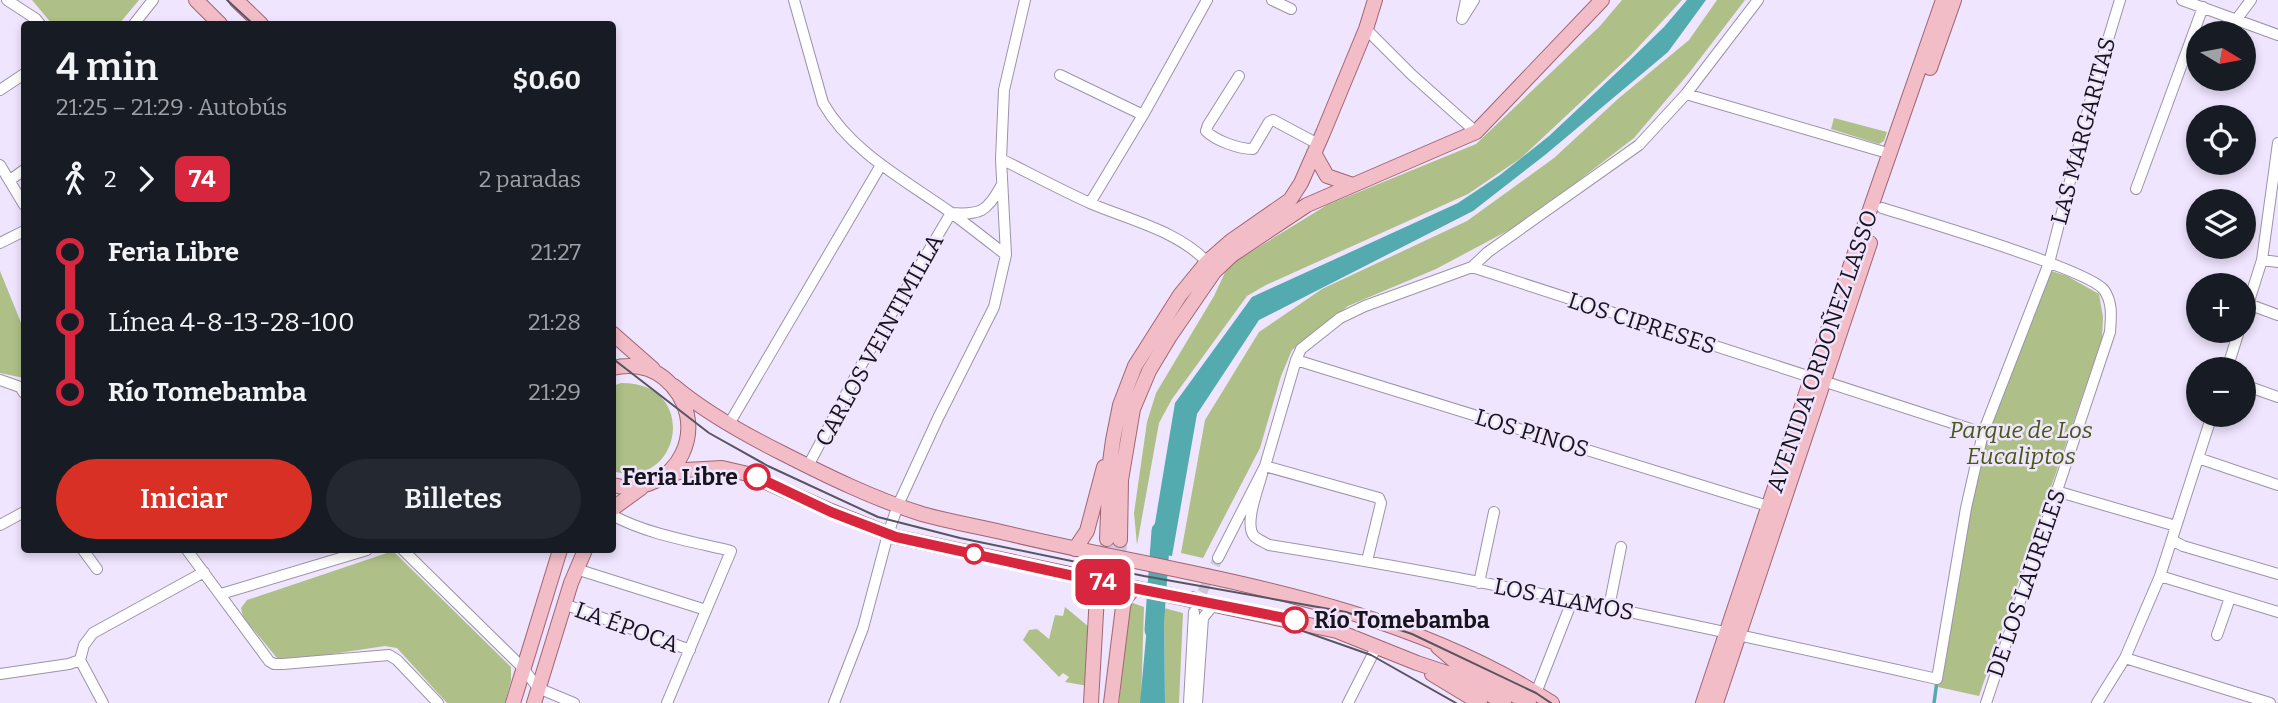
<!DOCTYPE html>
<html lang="es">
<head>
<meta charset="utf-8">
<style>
	:root { --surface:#171b24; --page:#242831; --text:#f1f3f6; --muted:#9ea1a6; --accent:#d93025 }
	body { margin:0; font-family:Bitter,serif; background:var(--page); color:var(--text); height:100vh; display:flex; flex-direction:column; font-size:26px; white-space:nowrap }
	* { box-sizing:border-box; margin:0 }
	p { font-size:23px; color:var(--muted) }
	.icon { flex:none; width:38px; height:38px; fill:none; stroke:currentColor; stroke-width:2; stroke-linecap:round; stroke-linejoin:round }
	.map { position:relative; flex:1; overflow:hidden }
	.drawer { position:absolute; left:21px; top:21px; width:595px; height:532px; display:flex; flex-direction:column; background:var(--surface); border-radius:7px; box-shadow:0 4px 10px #0003 }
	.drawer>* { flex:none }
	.badge { padding:0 14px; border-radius:10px; font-size:24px; line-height:46px }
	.needle { width:46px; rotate:100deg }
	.fabs { position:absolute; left:2186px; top:21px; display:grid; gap:14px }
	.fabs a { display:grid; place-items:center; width:70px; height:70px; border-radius:50%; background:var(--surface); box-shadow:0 4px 10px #0003; font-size:35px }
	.map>.badge { position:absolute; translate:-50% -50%; box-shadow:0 0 0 4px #fff }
	.legs { display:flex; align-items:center; gap:10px; height:77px; padding:0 35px; font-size:23px }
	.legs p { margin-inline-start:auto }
	.summary { display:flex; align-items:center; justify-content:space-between; height:119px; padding:0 35px }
	h1 { font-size:38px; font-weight:600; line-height:52px }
	.button { display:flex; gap:14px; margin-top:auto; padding:14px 35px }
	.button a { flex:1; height:80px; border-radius:42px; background:var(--accent); color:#fff; font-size:28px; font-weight:600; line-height:80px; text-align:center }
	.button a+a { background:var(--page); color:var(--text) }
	ul { padding:0 35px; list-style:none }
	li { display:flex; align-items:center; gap:24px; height:70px; font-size:26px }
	li i { display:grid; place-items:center; width:10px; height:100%; margin:0 9px; background:currentColor }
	li i::after { content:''; width:18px; height:18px; margin:-9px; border:5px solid; border-radius:50%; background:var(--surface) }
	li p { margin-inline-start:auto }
	li:first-child i { background:linear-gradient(#0000 50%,currentColor 0) }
	li:last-child i { background:linear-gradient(currentColor 50%,#0000 0) }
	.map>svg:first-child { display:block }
</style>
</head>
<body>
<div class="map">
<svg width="2278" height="703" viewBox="0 0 2278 703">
	<rect width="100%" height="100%" fill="#efe5fe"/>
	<path fill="#aec087" d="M 32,0 L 139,0 L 119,24 L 52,24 Z
		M 1622,0 L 1682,0 L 1631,55 L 1521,158 L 1468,194 L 1266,285 L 1247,296 L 1172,399 L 1159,423 L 1137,545 L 1134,513 L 1147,422 L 1156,393 L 1214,296 L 1228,266 L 1327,205 L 1476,144 L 1600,26 Z
		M 1717,0 L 1745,0 L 1689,73 L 1634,138 L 1526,221 L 1436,269 L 1348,306 L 1292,350 L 1281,376 L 1260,448 L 1203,558 L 1181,553 L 1205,420 L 1259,332 L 1322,289 L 1467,221 L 1554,158 L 1619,98 L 1689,40 Z
		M 1834,118 L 1887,132 L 1884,141 L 1879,144 L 1831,129 Z
		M 2045,269 L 2067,276 L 2099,294 L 2103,317 L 2102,339 L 1979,696 L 1938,687 L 1981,433 Z
		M 0,271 L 24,330 L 24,378 L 0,373 Z
		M 621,383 C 701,382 681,492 613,471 L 613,386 Z
		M 393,551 L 511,667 L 511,680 L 505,703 L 447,703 L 397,648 L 385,646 L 285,661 L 277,658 L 243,617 L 241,608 L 247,600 Z
		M 1130,602 L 1144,607 L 1141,703 L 1119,703 Z
		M 1065,607 L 1089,627 L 1088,686 L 1065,682 L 1069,677 L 1063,673 L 1059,677 L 1023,640 L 1029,630 L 1037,629 L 1049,639 L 1055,615 L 1063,616 Z
		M 1164,608 L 1183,613 L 1179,703 L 1165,703 Z"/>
	<path fill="#53aaaf" d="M 1687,0 L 1706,0 L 1668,52 L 1545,155 L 1473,211 L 1259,320 L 1197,414 L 1172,556 L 1150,553 L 1175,403 L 1252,297 L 1458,203 L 1500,175 L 1549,136 L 1628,62 L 1664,27 Z
		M 1149,604 L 1164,608 L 1165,703 L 1140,703 Z"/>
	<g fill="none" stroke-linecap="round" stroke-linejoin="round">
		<path stroke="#53aaaf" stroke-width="3.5" d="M 1934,703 L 1937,681"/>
		<path stroke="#53aaaf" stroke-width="19" d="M 1154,630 L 1161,531"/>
		<path stroke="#cfc6dc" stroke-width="10" stroke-dasharray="10 5" stroke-linecap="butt" d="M 1196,606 L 1218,558"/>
		<path stroke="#cfc6dc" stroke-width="14" stroke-dasharray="14 7" stroke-linecap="butt" d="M 1104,596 L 1107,543
			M 1117,598 L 1120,540"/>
		<g stroke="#9c93a9" stroke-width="12">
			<path id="minor" d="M 7,0 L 36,19 L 40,24
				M 794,0 L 823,103 C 851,152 905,180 950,212 C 969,226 988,241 1006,255
				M 1272,0 L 1291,9
				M 1466,0 L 1462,19 L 1474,0
				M 2182,0 L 2278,35
				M 2236,20 L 2251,0
				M 134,24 L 153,0
				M 1366,29 L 1412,75 L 1476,132
				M 1060,75 L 1143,115
				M 1239,76 L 1208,125 L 1206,131 C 1216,141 1239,149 1253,149 L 1269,122 L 1273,120 L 1318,144
				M 0,90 L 24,74
				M 1686,94 L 1891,154
				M 1001,159 C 1031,174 1061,190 1092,204 C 1130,220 1178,231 1207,262
				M 0,165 L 24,205
				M 10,180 L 24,170
				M 2136,189 L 2203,7
				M 1090,203 L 1143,115 L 1207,0
				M 1882,208 C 1917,219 2090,270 2104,290 C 2113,303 2111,317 2110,332 L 1986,703
				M 951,213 C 980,215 987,212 1001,186
				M 0,243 L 24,231
				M 2262,260 L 2278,262
				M 1472,267 L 1983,433
				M 2248,304 L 2278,315
				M 2244,317 L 2262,260 L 2278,143
				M 1296,360 L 1768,506
				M 2227,369 L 2239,331
				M 0,380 L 20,387 L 24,393
				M 2244,385 L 2278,397
				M 729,424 L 881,165
				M 2198,458 L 2278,485
				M 808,466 L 863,362 L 951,213
				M 1265,466 L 1379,498 L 1381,503 L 1367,561
				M 1262,474 C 1258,489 1244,524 1254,536 C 1258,540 1264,542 1269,545 C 1494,581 1715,629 1937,679 L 1966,508 L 1983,433 L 2049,263 L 2096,79 L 2120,0
				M 2056,491 L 2176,526
				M 612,515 C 646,534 694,542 731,551 L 667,703
				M 0,525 L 24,512
				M 2172,540 L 2183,546 L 2278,574
				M 83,550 L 97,569
				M 187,550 L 269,661 L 274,664 L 283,664 L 389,655 L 397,660 L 438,703
				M 403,550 L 523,668 L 538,688 L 574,703
				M 1218,558 L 1265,466 L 1296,360 L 1301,349 L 1340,318 L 1365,306 L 1472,267 L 1488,252 L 1639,145 L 1686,94 L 1758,0
				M 576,569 L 706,610
				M 2160,576 L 2278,612
				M 1479,583 L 1494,512
				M 221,594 L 367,550
				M 564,604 L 690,650
				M 1609,607 L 1621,547
				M 2217,635 L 2230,598
				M 2125,658 L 2270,703
				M 0,674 L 69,664 L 80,660
				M 1536,693 L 1572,601
				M 103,703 L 80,660 L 84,645 L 93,633 L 204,572
				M 834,703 L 863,628 L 888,534 L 898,505 L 938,418 L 994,307 L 1006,255 L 1001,159 L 1004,90 L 1025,0
				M 1189,703 L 1194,612
				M 1197,703 L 1203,618 L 1210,609 L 1218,605
				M 1348,703 L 1377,646
				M 2097,703 L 2125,658 L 2160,576 L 2212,415"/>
		</g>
		<g stroke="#a06573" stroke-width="16">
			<path id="major" d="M 196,0 L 220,24
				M 236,0 L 261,24
				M 1930,68 L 1954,0
				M 1314,153 L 1327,176 L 1353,185
				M 612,333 L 653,369
				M 612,368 C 630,364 649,366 664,378 C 716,421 678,501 612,485
				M 674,386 C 706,413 744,434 782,453 C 827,476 874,499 922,514 C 951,522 981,527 1010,534 C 1195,578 1388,597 1552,703
				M 662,477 L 686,470 L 722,468 L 748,474 L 831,511 L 896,537 L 1337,631 L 1417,663 L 1462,678 L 1504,703
				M 612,509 L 641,488
				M 1107,539 L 1110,462 L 1113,440 L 1120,405 L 1135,366 L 1180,295 L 1207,262 L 1231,241 L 1290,200 L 1301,183 L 1323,133 L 1366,29 L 1375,0
				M 1120,540 L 1121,480 L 1133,409 L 1149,371 L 1170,336 L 1214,272 L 1232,255 L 1307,205 L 1476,132 L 1602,0
				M 1075,549 L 1087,531 L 1104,467
				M 1083,578 L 1092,586 L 1097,595 L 1091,703
				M 1438,647 L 1460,666 L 1529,703
				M 1432,674 L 1480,703
				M 513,703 L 560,550
				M 534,703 L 571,583 L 585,550
				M 1111,703 L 1123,607 L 1125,599 L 1134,588
				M 1703,703 L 1811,379 L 1943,0
				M 1716,703 L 1870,243"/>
		</g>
		<use href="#minor" stroke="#fff" stroke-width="10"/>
		<use href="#major" stroke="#f2bdc7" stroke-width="14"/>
		<path stroke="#595461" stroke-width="2" d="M 227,0 L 253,24
			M 612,358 L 709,433 L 768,466 L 878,517 L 960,538 L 1144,576 L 1346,612 L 1412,634 L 1536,693 L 1551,703
			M 1192,592 L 1371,655 L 1456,703"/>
	</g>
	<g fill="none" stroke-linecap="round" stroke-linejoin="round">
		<g stroke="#fff" stroke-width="16">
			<path id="line-1" d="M 757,477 L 831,512 L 896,537 L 1083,578 L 1295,620"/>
		</g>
		<use href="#line-1" stroke="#d7263d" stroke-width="10"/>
	</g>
	<g fill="#fff" stroke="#d7263d" stroke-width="3.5">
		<circle cx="757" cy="477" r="12"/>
		<circle cx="974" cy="554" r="9"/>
		<circle cx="1295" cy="620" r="12"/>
	</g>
	<g text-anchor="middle" stroke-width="5" stroke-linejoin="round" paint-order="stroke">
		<g font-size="23" fill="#17141c" stroke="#efe5fe">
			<text transform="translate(2083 131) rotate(-75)" y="8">LAS MARGARITAS</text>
			<text transform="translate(1642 323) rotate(18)" y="8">LOS CIPRESES</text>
			<text transform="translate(879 340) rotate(-61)" y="8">CARLOS VEINTIMILLA</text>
			<text transform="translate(1822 351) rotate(-71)" y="8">AVENIDA ORDOÑEZ LASSO</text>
			<text transform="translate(1532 433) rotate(17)" y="8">LOS PINOS</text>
			<text transform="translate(2026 583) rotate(-71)" y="8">DE LOS LAURELES</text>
			<text transform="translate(1564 599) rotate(11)" y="8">LOS ALAMOS</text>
			<text transform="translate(627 627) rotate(20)" y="8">LA ÉPOCA</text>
		</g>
		<g font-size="23" font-style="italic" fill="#475716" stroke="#efe5fe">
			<text x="2021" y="438">Parque de Los<tspan x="2021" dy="26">Eucaliptos</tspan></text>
		</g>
		<g font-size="23" font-weight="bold" fill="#17141c" stroke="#efe5fe" text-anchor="end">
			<text x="738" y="485">Feria Libre</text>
			<text x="1314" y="628" text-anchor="start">Río Tomebamba</text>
		</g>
	</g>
</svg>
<div class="fabs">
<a><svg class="needle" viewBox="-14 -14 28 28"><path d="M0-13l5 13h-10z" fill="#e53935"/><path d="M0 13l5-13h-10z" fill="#9ea1a6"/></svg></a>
<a><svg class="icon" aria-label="locate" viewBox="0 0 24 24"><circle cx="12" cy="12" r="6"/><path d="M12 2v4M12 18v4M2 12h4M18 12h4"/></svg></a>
<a><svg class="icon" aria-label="layers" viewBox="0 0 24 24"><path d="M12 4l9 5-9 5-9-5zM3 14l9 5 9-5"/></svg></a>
<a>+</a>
<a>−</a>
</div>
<b class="badge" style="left:1103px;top:582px;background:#d7263d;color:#fff">74</b>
<section class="drawer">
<div class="summary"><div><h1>4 min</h1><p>21:25 – 21:29 · Autobús</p></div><b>$0.60</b></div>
<div class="legs"><svg class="icon" aria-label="walk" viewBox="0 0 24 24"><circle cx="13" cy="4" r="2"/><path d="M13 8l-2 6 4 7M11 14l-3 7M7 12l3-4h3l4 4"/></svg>2<svg class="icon" aria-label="forward" viewBox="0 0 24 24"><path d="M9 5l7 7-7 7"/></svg><b class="badge" style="background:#d7263d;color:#fff">74</b><p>2 paradas</p></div>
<ul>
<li><i style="color:#d7263d"></i><b>Feria Libre</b><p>21:27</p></li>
<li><i style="color:#d7263d"></i><span>Línea 4-8-13-28-100</span><p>21:28</p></li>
<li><i style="color:#d7263d"></i><b>Río Tomebamba</b><p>21:29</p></li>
</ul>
<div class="button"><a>Iniciar</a><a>Billetes</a></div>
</section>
</div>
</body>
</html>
